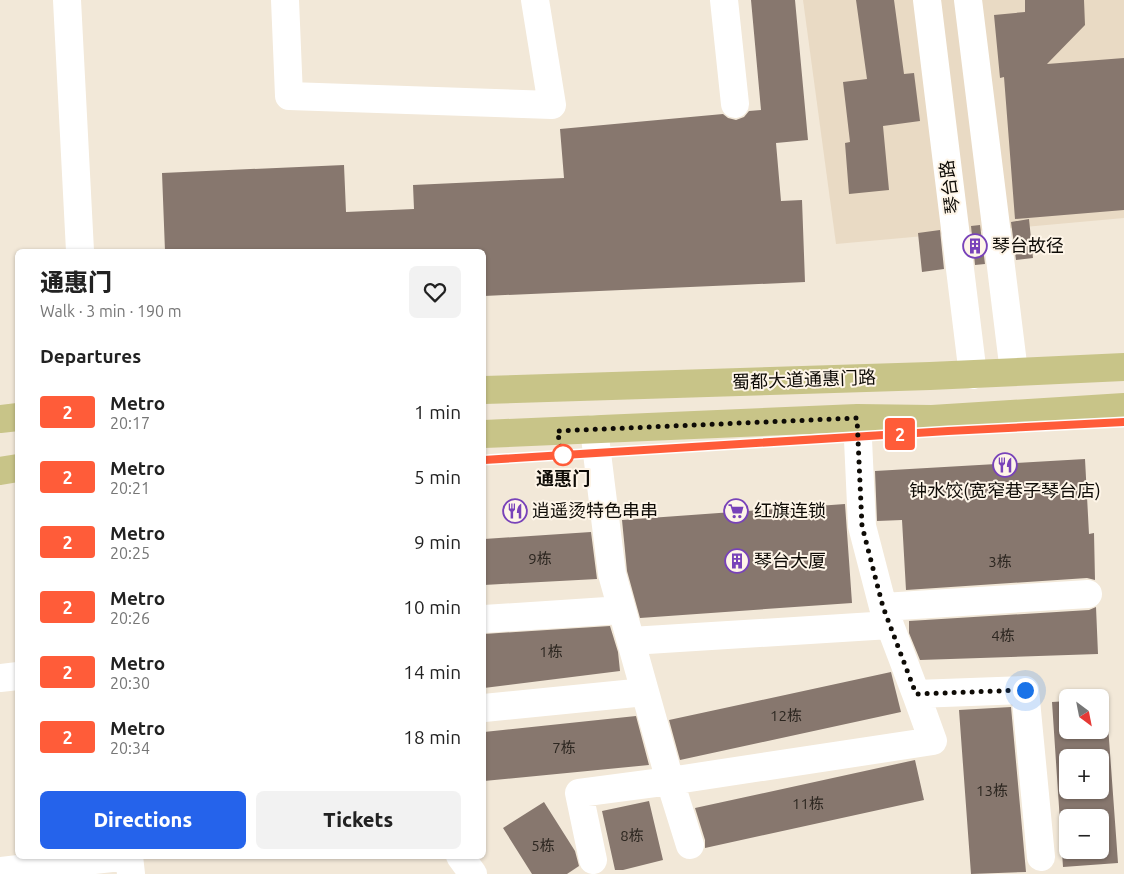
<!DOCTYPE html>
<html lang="en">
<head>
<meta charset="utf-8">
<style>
	:root { --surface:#fff; --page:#f2f2f2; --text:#222; --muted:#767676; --accent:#2563eb }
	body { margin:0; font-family:Ubuntu,"Noto Sans SC",sans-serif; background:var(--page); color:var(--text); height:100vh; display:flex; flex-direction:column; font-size:19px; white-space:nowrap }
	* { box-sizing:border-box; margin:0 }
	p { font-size:16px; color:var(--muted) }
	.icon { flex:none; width:28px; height:28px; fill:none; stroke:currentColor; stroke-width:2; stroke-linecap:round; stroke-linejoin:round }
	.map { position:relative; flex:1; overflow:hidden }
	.drawer { position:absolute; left:15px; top:249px; width:471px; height:610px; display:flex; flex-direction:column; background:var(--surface); border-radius:8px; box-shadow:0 1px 4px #0004 }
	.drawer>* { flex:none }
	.badge { padding:0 10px; border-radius:4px; font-size:18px; line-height:32px }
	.needle { width:32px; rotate:148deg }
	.buttons { position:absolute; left:1059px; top:689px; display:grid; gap:10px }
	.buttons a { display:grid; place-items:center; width:50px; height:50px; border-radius:8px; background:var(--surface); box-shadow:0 1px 4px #0004; font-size:25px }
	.you { position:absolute; width:25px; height:25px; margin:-12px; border:4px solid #fff; border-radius:50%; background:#1a73e8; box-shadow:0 0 0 8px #1a73e833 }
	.map>.badge { position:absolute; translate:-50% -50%; box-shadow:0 0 0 2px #fff }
	h2 { padding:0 25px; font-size:19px; line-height:45px }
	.round { display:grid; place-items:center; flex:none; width:52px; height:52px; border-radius:8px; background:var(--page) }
	.overview { display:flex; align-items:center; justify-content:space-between; height:85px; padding:0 25px }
	h1 { font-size:24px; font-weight:800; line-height:38px }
	.button { display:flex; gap:10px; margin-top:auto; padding:10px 25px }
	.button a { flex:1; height:58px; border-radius:8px; background:var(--accent); color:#fff; font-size:20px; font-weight:800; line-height:58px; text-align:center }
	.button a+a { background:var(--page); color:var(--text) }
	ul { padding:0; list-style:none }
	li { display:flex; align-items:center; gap:15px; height:65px; padding:0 25px }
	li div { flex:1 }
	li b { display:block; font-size:19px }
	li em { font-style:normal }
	li .badge { min-width:55px; font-weight:700; text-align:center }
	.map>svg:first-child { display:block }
</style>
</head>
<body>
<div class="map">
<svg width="1124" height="874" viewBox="0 0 1124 874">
	<rect width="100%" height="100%" fill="#f2e8d8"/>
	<path fill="#e9dac4" d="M 803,0 L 1124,0 L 1124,218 L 836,244 Z"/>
	<path fill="#87776e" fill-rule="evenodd" d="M 751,0 L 795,0 L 808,140 L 776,143 L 781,201 L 802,200 L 805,282 L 484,296 L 484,251 L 165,251 L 162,173 L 344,165 L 346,212 L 414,209 L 413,185 L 564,178 L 560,129 L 723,114 L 728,118 L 736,120 L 744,117 L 749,111 L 761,110 Z
		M 856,0 L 894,0 L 904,74 L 914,73 L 920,121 L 883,126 L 889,190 L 849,194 L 845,143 L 850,142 L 843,82 L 867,79 Z
		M 1025,0 L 1084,0 L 1085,25 L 1047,64 L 1124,58 L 1124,210 L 1015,219 L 1004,77 L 1000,78 L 994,15 L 1025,12 Z
		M 1029,219 L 1033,258 L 1016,260 L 1011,222 Z
		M 980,225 L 985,264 L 975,265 L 971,226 Z
		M 940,230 L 944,269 L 922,272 L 918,233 Z
		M 1085,459 L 1089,534 L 1094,533 L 1095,580 L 1087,578 L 906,590 L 902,520 L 877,521 L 875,471 Z
		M 845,504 L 852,603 L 640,618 L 627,571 L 622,520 Z
		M 591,532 L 597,579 L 484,585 L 484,539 Z
		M 1096,607 L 1098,654 L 920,660 L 909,633 L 909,621 L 1089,610 Z
		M 610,626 L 618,652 L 620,671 L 484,688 L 484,634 Z
		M 891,672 L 901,712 L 680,760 L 669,720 Z
		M 1100,698 L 1106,698 L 1118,863 L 1063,867 L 1052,702 L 1068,701 L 1068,730 L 1100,730 ZM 1068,758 L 1100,758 L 1100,790 L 1068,790 ZM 1068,818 L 1100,818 L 1100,850 L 1068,850 Z
		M 1011,707 L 1026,872 L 971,874 L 959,710 Z
		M 636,716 L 649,765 L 484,781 L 484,732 Z
		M 915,760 L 924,800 L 705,848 L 705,840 L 695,808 Z
		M 649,801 L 663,860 L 623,870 L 615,870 L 602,811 Z
		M 544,802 L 575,851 L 579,866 L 567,874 L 532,874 L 503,828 Z"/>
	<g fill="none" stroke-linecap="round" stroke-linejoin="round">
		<path stroke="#fff" stroke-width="28" d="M 67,0 L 80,251
			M 285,0 L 289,96 L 552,105 L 535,0
			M 724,0 L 735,104
			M 927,0 L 973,375
			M 968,0 L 1014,372
			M 857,418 L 862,526 L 883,607 L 1088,594
			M 594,429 L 612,574 L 670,781 L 933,741 L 916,694
			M 883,607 L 916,694 L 1025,690 L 1041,857
			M 484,619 L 622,610
			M 631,641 L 890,625
			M 0,678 L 18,676
			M 484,708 L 645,692
			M 460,856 L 473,874
			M 593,860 L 579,793 L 670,781 L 690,845
			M 0,871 L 129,856 L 131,874"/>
		<path stroke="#c8c488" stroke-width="28" d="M 484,390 L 930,376 L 1124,367
			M 0,419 L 18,417
			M 484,434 L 857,418 L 932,419 L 1124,407
			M 0,471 L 18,468"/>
	</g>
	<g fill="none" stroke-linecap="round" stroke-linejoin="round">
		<g stroke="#fff" stroke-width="11">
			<path id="line" d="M 484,460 L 948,431 L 1124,422"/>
		</g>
		<use href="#line" stroke="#ff5c39" stroke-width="8"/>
		<path stroke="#0e0b06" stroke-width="5" stroke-dasharray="0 9" d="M 563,455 L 557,431 L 857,418 L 862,526 L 883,607 L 916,694 L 1025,690"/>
	</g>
	<defs>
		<g id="building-ring" transform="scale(1.25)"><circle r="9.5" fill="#fef5e8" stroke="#7842b9" stroke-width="1.5"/><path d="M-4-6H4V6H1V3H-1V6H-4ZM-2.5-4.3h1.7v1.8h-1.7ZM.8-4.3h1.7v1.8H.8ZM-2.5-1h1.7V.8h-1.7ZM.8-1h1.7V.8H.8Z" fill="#7842b9"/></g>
		<g id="restaurant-ring" transform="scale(1.25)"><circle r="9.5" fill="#fef5e8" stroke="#7842b9" stroke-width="1.5"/><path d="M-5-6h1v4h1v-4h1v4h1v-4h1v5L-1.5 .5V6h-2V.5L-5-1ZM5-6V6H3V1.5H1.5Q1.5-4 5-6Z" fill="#7842b9"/></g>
		<g id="supermarket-ring" transform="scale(1.25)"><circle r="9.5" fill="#fef5e8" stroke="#7842b9" stroke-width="1.5"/><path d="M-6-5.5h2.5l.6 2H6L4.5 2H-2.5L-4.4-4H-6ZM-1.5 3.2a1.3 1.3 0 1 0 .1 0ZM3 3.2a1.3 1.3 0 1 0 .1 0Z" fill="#7842b9"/></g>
	</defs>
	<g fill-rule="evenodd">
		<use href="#building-ring" x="975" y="246"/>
		<use href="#restaurant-ring" x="1005" y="465"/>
		<use href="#restaurant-ring" x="515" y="511"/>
		<use href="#supermarket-ring" x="736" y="511"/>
		<use href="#building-ring" x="737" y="561"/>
	</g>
	<circle fill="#fff" stroke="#ff5c39" stroke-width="2.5" cx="563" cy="455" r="10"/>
	<g text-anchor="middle" stroke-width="4" stroke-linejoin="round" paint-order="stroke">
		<g font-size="15" fill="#2c2620">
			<text x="540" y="564">9栋</text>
			<text x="1000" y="567">3栋</text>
			<text x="1003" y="641">4栋</text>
			<text x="551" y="657">1栋</text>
			<text x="786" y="721">12栋</text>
			<text x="564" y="753">7栋</text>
			<text x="992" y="796">13栋</text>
			<text x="808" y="809">11栋</text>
			<text x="632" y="841">8栋</text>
			<text x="543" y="851">5栋</text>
		</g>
		<g font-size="18" fill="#0e0b06" stroke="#fef5e8">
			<text transform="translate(950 187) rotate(-97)" y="6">琴台路</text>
			<text transform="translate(804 380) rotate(-2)" y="6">蜀都大道通惠门路</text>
		</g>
		<g font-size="18" fill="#0e0b06" stroke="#fef5e8" text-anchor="start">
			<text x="992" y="252">琴台故径</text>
			<text x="1005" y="497" text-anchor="middle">钟水饺(宽窄巷子琴台店)</text>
			<text x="532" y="517">逍遥烫特色串串</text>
			<text x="754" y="517">红旗连锁</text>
			<text x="754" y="567">琴台大厦</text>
		</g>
		<g font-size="18" font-weight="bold" fill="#0e0b06" stroke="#fef5e8">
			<text x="563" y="485">通惠门</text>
		</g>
	</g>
</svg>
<div class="buttons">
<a><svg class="needle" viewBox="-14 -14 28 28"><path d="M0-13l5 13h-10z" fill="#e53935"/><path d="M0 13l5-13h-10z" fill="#767676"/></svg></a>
<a>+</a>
<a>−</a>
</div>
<div class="you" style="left:1025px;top:690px"></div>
<b class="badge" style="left:900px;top:434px;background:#ff5c39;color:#fff">2</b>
<section class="drawer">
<div class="overview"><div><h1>通惠门</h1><p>Walk · 3 min · 190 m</p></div><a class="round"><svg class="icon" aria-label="heart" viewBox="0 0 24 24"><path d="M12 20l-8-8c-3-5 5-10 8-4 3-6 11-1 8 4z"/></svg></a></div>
<h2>Departures</h2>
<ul>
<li><span class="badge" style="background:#ff5c39;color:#fff">2</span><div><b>Metro</b><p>20:17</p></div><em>1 min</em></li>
<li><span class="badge" style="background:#ff5c39;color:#fff">2</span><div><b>Metro</b><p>20:21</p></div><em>5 min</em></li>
<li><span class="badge" style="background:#ff5c39;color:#fff">2</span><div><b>Metro</b><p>20:25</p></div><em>9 min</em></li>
<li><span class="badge" style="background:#ff5c39;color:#fff">2</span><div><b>Metro</b><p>20:26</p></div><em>10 min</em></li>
<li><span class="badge" style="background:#ff5c39;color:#fff">2</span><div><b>Metro</b><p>20:30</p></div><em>14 min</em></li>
<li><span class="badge" style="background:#ff5c39;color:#fff">2</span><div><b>Metro</b><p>20:34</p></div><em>18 min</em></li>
</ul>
<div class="button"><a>Directions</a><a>Tickets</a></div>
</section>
</div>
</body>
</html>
